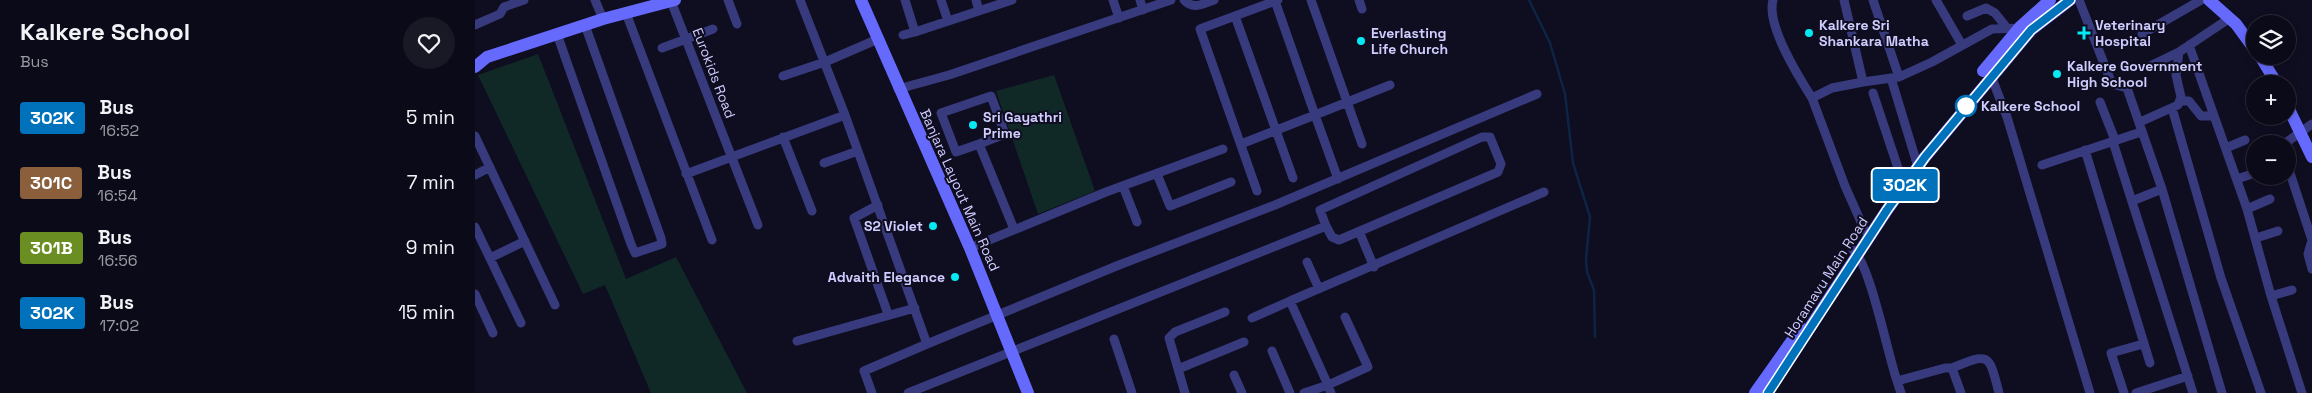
<!DOCTYPE html>
<html lang="en">
<head>
<meta charset="utf-8">
<style>
	:root { --surface:#0b0a18; --page:#191825; --text:#f1f3f6; --muted:#9a9aa2; --line:#2b2b37 }
	body { margin:0; font-family:"Space Grotesk",sans-serif; background:var(--page); color:var(--text); height:100vh; display:flex; flex-direction:column; font-size:19px; white-space:nowrap }
	* { box-sizing:border-box; margin:0 }
	p { font-size:16px; color:var(--muted) }
	.icon { flex:none; width:28px; height:28px; fill:none; stroke:currentColor; stroke-width:2; stroke-linecap:round; stroke-linejoin:round }
	.map { position:relative; flex:1; overflow:hidden }
	.details { display:flex; flex-direction:column; background:var(--surface); width:475px }
	.details>* { flex:none }
	.badge { padding:0 10px; border-radius:4px; font-size:18px; line-height:32px }
	.tools { position:absolute; left:1771px; top:15px; display:grid; gap:10px }
	.tools a { display:grid; place-items:center; width:50px; height:50px; border-radius:50%; background:var(--surface); box-shadow:0 2px 8px #0003,0 0 0 1px var(--line); font-size:25px }
	.map>.badge { position:absolute; translate:-50% -50%; box-shadow:0 0 0 2px #fff }
	.round { display:grid; place-items:center; flex:none; width:52px; height:52px; border-radius:26px; background:var(--page) }
	.head { display:flex; align-items:center; justify-content:space-between; height:85px; padding:0 20px }
	h1 { font-size:24px; font-weight:800; line-height:38px }
	ul { padding:0; list-style:none }
	li { display:flex; align-items:center; gap:15px; height:65px; padding:0 20px }
	li div { flex:1 }
	li b { display:block; font-size:19px }
	li em { font-style:normal }
	li .badge { min-width:55px; font-weight:700; text-align:center }
	main { display:flex; flex:1; min-height:0 }
	.map>svg:first-child { display:block }
</style>
</head>
<body>
<main>
<section class="details">
<div class="head"><div><h1>Kalkere School</h1><p>Bus</p></div><a class="round"><svg class="icon" aria-label="heart" viewBox="0 0 24 24"><path d="M12 20l-8-8c-3-5 5-10 8-4 3-6 11-1 8 4z"/></svg></a></div>
<ul>
<li><span class="badge" style="background:#0072bc;color:#fff">302K</span><div><b>Bus</b><p>16:52</p></div><em>5 min</em></li>
<li><span class="badge" style="background:#8b5e3c;color:#fff">301C</span><div><b>Bus</b><p>16:54</p></div><em>7 min</em></li>
<li><span class="badge" style="background:#6b8e23;color:#fff">301B</span><div><b>Bus</b><p>16:56</p></div><em>9 min</em></li>
<li><span class="badge" style="background:#0072bc;color:#fff">302K</span><div><b>Bus</b><p>17:02</p></div><em>15 min</em></li>
</ul>
</section>
<div class="map">
<svg width="1837" height="393" viewBox="0 0 1837 393">
	<rect width="100%" height="100%" fill="#0f0d20"/>
	<path fill="#102927" d="M 63,54 L 151,279 L 201,257 L 272,393 L 176,393 L 130,285 L 108,294 L 3,75 Z
		M 579,75 L 620,191 L 563,214 L 521,91 Z"/>
	<g fill="none" stroke-linecap="round" stroke-linejoin="round">
		<path stroke="#0d2544" stroke-width="2.5" d="M 1054,0 L 1075,43 L 1090,94 L 1098,163 L 1115,217 L 1111,259 L 1112,272 L 1119,290 L 1120,337"/>
		<path stroke="#383a7e" stroke-width="9" d="M 120,0 L 128,19
			M 253,0 L 262,24
			M 325,0 L 370,115 L 452,344 L 644,265 L 800,205 L 1062,94
			M 430,0 L 440,32 L 537,0
			M 466,0 L 473,21
			M 501,0 L 504,11
			M 638,0 L 644,18
			M 665,0 L 668,10
			M 709,0 C 718,10 728,4 739,0
			M 836,0 L 887,144
			M 884,0 L 887,9
			M 1298,0 C 1291,25 1323,76 1337,98
			M 1369,0 L 1388,82 L 1424,77 L 1457,62 L 1517,29 L 1548,28
			M 1398,0 L 1424,77
			M 1461,0 L 1487,45
			M 1604,0 L 1637,84 L 1652,88 L 1687,189 L 1747,393
			M 196,1 L 283,225
			M 800,1 L 840,115 L 915,85
			M 151,13 L 237,240
			M 760,16 L 818,178
			M 1492,16 L 1511,8 L 1520,13 L 1532,28
			M 0,25 L 25,14 L 29,7 L 49,0
			M 82,34 L 156,244 L 160,253 L 187,244 L 186,238 L 110,25
			M 1667,34 L 1726,0
			M 428,35 L 440,32
			M 1714,45 L 1772,209 L 1796,296 L 1827,393
			M 187,48 L 238,29
			M 1675,66 L 1704,52
			M 308,76 L 350,62 L 403,39
			M 1516,76 L 1532,117 L 1615,393
			M 1416,78 L 1443,167
			M 1388,82 L 1357,88 L 1337,98 L 1370,186 L 1390,231
			M 423,89 L 474,75 L 696,0
			M 1398,93 L 1429,186
			M 1706,101 L 1714,101 L 1726,116 L 1739,116
			M 1625,102 L 1640,140
			M 1697,108 L 1746,278 L 1786,393
			M 1665,122 L 1703,105 L 1706,97 L 1701,75 L 1704,52 L 1755,18
			M 0,136 L 80,305
			M 308,137 L 337,211
			M 1638,142 L 1718,393
			M 504,144 L 530,134 L 516,96 L 466,113 L 481,152 L 504,144 L 539,229
			M 766,144 L 840,115 L 863,179
			M 1809,144 L 1837,124
			M 1751,148 L 1770,140
			M 1610,150 L 1675,363
			M 349,163 L 383,151
			M 1812,164 L 1837,240 L 1833,254 L 1837,269
			M 1567,165 L 1666,132
			M 211,174 L 370,115
			M 682,174 L 695,206 L 756,182
			M 0,175 L 15,167
			M 1762,179 L 1780,173
			M 648,186 L 662,222
			M 782,191 L 725,29 L 803,0
			M 1657,201 L 1687,189
			M 403,205 L 379,218 L 413,314
			M 1772,209 L 1795,199
			M 0,227 L 46,323
			M 886,236 L 899,267
			M 1781,238 L 1803,231
			M 495,248 L 631,192 L 748,149
			M 1378,250 C 1395,263 1413,356 1422,381 L 1470,368 L 1477,368 L 1486,393
			M 15,258 L 50,241
			M 832,262 L 844,289
			M 0,294 L 18,333
			M 1796,296 L 1817,290
			M 777,318 L 815,301
			M 639,339 L 657,393
			M 322,341 L 440,308
			M 797,351 L 815,393
			M 1477,368 C 1515,352 1514,354 1524,393
			M 703,369 L 769,342
			M 759,375 L 767,393
			M 1422,381 L 1426,393
			M 397,393 L 389,371 L 452,344
			M 433,393 L 851,226 L 845,210 L 1007,137 L 1015,137 L 1026,164 L 1023,172 L 864,240 L 857,237 L 851,226
			M 710,393 L 694,338 L 700,332 L 750,312
			M 829,393 L 853,385 L 815,301 L 1069,192
			M 856,393 L 853,385 L 893,367 L 870,317
			M 1649,393 L 1636,353 L 1668,344
			M 1661,393 L 1713,376"/>
		<path stroke="#656afd" stroke-width="12" d="M 386,0 L 495,248 L 553,393
			M 1734,0 L 1761,24 L 1780,50
			M 1785,56 L 1802,84
			M 0,67 L 12,57 L 128,19 L 200,0
			M 1508,71 L 1545,27 L 1575,0
			M 1812,105 L 1837,157
			M 1280,393 L 1326,328
			M 1292,393 L 1412,210 L 1450,157 L 1556,30 L 1595,0"/>
	</g>
	<g fill="none" stroke-linecap="round" stroke-linejoin="round">
		<g stroke="#fff" stroke-width="11">
			<path id="line" d="M 1293,393 L 1412,210 L 1450,157 L 1556,30 L 1595,0"/>
		</g>
		<use href="#line" stroke="#0072bc" stroke-width="8"/>
	</g>
	<g fill="#04e9f3" stroke="#0f0d20" stroke-width="2">
		<circle cx="1334" cy="33" r="5"/>
		<path d="M1606.5 25.5h5v5h5v5h-5v5h-5v-5h-5v-5h5z"/>
		<circle cx="886" cy="41" r="5"/>
		<circle cx="1582" cy="74" r="5"/>
		<circle cx="498" cy="125" r="5"/>
		<circle cx="458" cy="226" r="5"/>
		<circle cx="480" cy="277" r="5"/>
	</g>
	<circle fill="#fff" stroke="#0072bc" stroke-width="2.5" cx="1491" cy="106" r="10"/>
	<g text-anchor="middle" stroke-width="4" stroke-linejoin="round" paint-order="stroke">
		<g font-size="14" font-weight="bold" fill="#cfccfe" stroke="#0f0d20" text-anchor="start">
			<text x="1344" y="30">Kalkere Sri<tspan x="1344" dy="16">Shankara Matha</tspan></text>
			<text x="1620" y="30">Veterinary<tspan x="1620" dy="16">Hospital</tspan></text>
			<text x="896" y="38">Everlasting<tspan x="896" dy="16">Life Church</tspan></text>
			<text x="1592" y="71">Kalkere Government<tspan x="1592" dy="16">High School</tspan></text>
			<text x="508" y="122">Sri Gayathri<tspan x="508" dy="16">Prime</tspan></text>
			<text x="448" y="231" text-anchor="end">S2 Violet</text>
			<text x="470" y="282" text-anchor="end">Advaith Elegance</text>
		</g>
		<g font-size="14" fill="#cfccfe" stroke="#0f0d20">
			<text transform="translate(239 73) rotate(69)" y="5">Eurokids Road</text>
			<text transform="translate(485 190) rotate(66)" y="5">Banjara Layout Main Road</text>
			<text transform="translate(1351 277) rotate(-57)" y="5">Horamavu Main Road</text>
		</g>
		<g font-size="14" font-weight="bold" fill="#cfccfe" stroke="#0f0d20" text-anchor="start">
			<text x="1506" y="111">Kalkere School</text>
		</g>
	</g>
</svg>
<div class="tools">
<a><svg class="icon" aria-label="layers" viewBox="0 0 24 24"><path d="M12 4l9 5-9 5-9-5zM3 14l9 5 9-5"/></svg></a>
<a>+</a>
<a>−</a>
</div>
<b class="badge" style="left:1430px;top:185px;background:#0072bc;color:#fff">302K</b>
</div>
</main>
</body>
</html>
